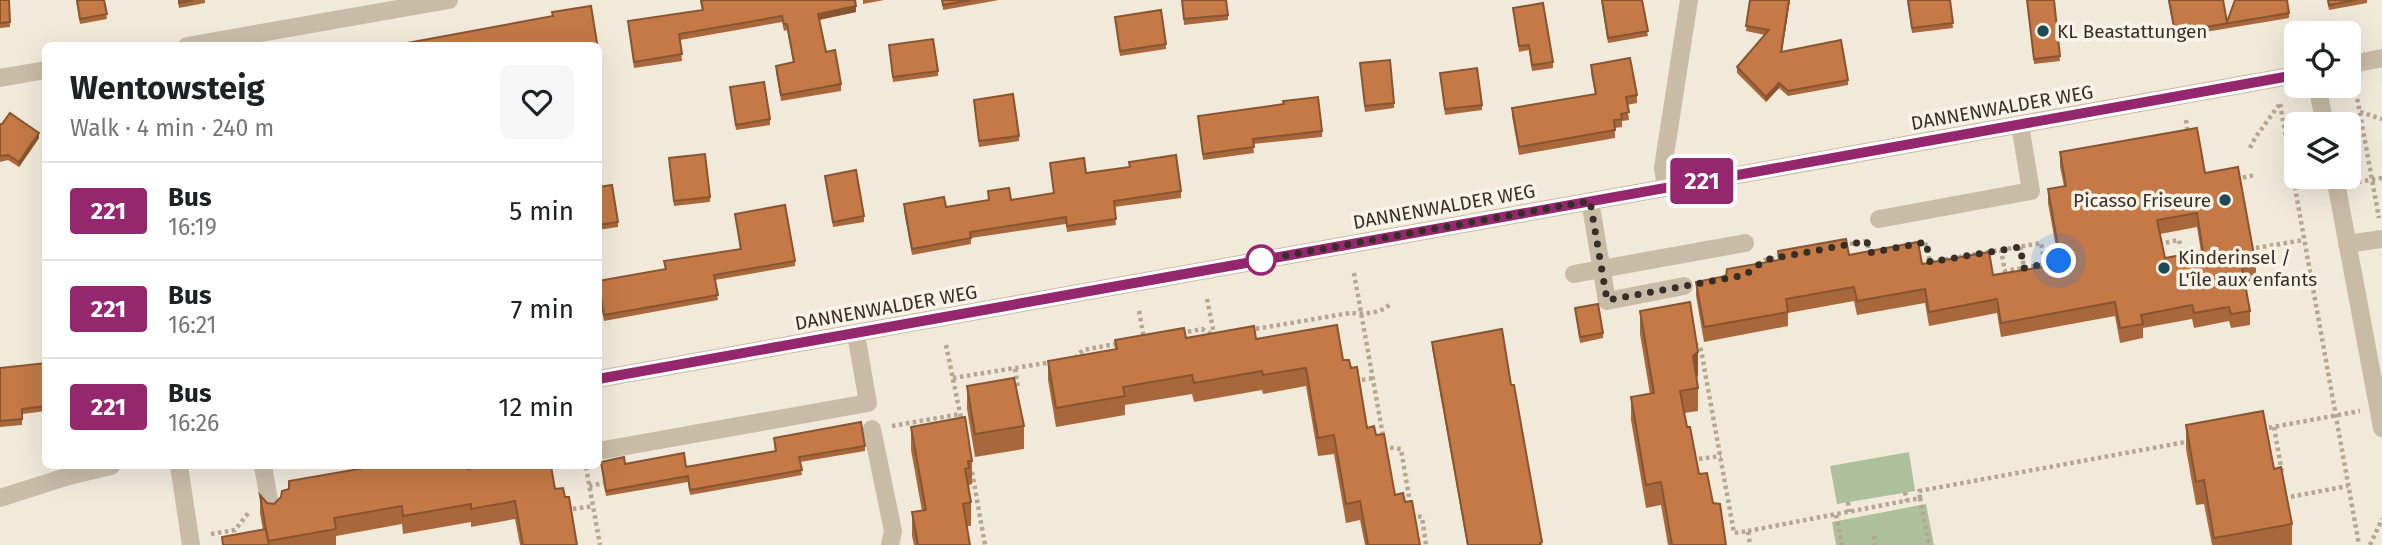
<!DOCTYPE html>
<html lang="en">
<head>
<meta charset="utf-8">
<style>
	:root { --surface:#fff; --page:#f6f6f6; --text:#202124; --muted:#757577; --line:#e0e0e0 }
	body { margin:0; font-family:"Fira Sans",sans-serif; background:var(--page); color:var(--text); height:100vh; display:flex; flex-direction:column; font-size:26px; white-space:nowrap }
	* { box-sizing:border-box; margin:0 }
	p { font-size:23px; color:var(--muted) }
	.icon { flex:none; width:38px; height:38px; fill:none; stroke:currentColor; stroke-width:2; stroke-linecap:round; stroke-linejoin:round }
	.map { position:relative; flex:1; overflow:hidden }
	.side { position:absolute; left:42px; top:42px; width:560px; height:427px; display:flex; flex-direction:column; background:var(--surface); border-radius:10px; box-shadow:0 7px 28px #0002 }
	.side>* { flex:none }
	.badge { padding:0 14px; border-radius:5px; font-size:24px; line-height:46px }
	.controls { position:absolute; left:2284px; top:21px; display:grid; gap:14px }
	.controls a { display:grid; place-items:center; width:77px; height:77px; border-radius:10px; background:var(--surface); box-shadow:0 7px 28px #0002; font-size:35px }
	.you { position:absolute; width:35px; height:35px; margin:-18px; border:5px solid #fff; border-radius:50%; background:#1a73e8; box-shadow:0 0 0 10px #1a73e833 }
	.map>.badge { position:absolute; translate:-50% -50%; box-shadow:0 0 0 4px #fff }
	.round { display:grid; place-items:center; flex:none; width:74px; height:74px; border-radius:10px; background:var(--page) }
	.overview { display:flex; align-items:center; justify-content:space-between; height:119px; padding:0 28px }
	h1 { font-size:33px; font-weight:700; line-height:52px }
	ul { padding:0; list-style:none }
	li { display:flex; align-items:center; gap:21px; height:98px; padding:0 28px; border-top:2px solid var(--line) }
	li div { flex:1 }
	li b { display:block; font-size:26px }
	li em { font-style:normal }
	li .badge { min-width:77px; font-weight:700; text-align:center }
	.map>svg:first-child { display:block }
</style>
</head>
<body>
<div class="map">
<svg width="2382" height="545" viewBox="0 0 2382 545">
	<rect width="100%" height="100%" fill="#f1eadb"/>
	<path fill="#aec09b" d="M 1909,452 L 1915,491 L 1837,504 L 1830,466 Z
		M 1926,504 L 1934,545 L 1836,545 L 1832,522 Z"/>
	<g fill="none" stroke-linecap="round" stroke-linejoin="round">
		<path stroke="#b5a691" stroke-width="4.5" stroke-dasharray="3.5 3.5" stroke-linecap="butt" d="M 2356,92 L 2379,218
			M 2280,104 L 2359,545
			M 2360,112 L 2382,119
			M 2186,120 L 2188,133
			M 2250,148 L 2255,138 L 2279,105
			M 2236,179 L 2255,175
			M 2358,182 L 2382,178
			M 2159,244 L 2179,240 L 2183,259
			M 1843,245 L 1867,241 L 1869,253 L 1873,252
			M 1912,245 L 1925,242 L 1930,262 L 2001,250 L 2005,271 L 2064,261
			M 2020,247 L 2024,268
			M 2249,249 L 2304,240
			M 2001,250 L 2041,243 L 2045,264
			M 1759,265 L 1765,260 L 1783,257
			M 1354,273 L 1385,447 L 1401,449 L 1412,515 L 1422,517 L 1426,545
			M 1207,299 L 1214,334
			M 1139,311 L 1144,339
			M 1249,330 L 1350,313 C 1363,314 1381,314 1390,304
			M 1181,333 L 1202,329 L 1213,335
			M 1695,343 L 1701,350 L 1734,533 L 1748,531 L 1750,545
			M 946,345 L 962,423
			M 1075,358 L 1083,350 L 1121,343
			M 953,378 L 1052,362
			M 1355,381 L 1373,378
			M 1013,389 L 1018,388 L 1015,368
			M 892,426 L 960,414
			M 2274,427 L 2282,473
			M 2262,429 L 2360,411
			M 1692,460 L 1721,456
			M 586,467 L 600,545
			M 972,472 L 985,545
			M 589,486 L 604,483
			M 1905,492 L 1907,501
			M 1920,498 L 1929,545
			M 2284,498 L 2348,486
			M 1848,502 L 1849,512
			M 566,510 L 593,506
			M 1836,515 L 1842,545
			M 1748,531 L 1920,498 L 1919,491 L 2191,441
			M 211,534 L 235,530 L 249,512
			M 1874,536 L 1875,545
			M 2370,545 L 2382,519"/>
		<path stroke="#c9bca7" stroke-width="18" d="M 187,46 L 449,0
			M 2348,65 L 2382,58
			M 0,78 L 46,70
			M 2317,86 L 2325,124
			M 2335,177 L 2382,428
			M 1666,187 L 1663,168 L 1689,0
			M 1590,201 L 1607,301 L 1684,286
			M 1879,219 L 2031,191 L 2020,125
			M 2347,244 L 2382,239
			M 1574,274 L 1745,243
			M 598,379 L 2296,75
			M 872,429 L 893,531 L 890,545
			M 598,451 L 868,403 L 856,334
			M 179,466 L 191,545
			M 263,466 L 271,511
			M 0,498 L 69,476 L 111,466"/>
	</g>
	<path fill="#a9683c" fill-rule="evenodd" d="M 0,0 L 9,0 L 10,27 L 0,28 Z
		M 76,0 L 104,0 L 107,19 L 80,24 Z
		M 178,0 L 205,0 L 205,3 L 179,8 Z
		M 700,0 L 855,0 L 856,12 L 819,20 L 826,52 L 841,84 L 841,91 L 781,101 L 776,72 L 776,66 L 793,62 L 787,30 L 784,31 L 782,22 L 680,40 L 682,61 L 634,68 L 628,21 L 702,10 Z
		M 863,0 L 884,0 L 863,4 Z
		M 942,0 L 999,0 L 943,10 Z
		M 1182,0 L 1228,15 L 1228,20 L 1184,25 Z
		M 1601,0 L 1642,0 L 1648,36 L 1608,43 Z
		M 1750,0 L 1790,0 L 1782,52 L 1848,80 L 1848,85 L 1788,96 L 1779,88 L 1766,102 L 1737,73 L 1737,67 L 1765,35 L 1746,31 Z
		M 1907,0 L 1950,0 L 1953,28 L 1912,33 Z
		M 2027,0 L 2054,0 L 2060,61 L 2034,64 Z
		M 2168,0 L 2223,0 L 2227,22 L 2289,13 L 2289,18 L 2175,37 Z
		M 2327,0 L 2367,0 L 2367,3 L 2329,10 Z
		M 1513,8 L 1553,62 L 1553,68 L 1532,71 L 1529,50 L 1519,52 Z
		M 552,12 L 597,43 L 597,46 L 391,46 L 552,16 Z
		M 1115,17 L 1166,44 L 1166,49 L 1120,56 Z
		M 889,45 L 938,71 L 938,76 L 893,82 Z
		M 1360,63 L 1394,103 L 1394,108 L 1365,112 Z
		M 1591,65 L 1637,95 L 1637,103 L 1627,105 L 1629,120 L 1622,121 L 1622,127 L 1615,128 L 1615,138 L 1519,155 L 1512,116 L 1512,108 L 1595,94 L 1591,73 Z
		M 1440,73 L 1482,105 L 1482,110 L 1445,115 Z
		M 730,87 L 770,119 L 770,125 L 736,130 Z
		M 974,100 L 1019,136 L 1019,141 L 979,147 Z
		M 1198,116 L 1322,131 L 1322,137 L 1253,144 L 1254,153 L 1203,160 Z
		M 0,124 L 39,138 L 19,167 L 8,160 L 0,162 Z
		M 2060,152 L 2205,173 L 2256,266 L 2256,280 L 2245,282 L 2250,311 L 2250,325 L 2231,328 L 2229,321 L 2194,328 L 2192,319 L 2143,328 L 2143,338 L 2120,343 L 2115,316 L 2001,337 L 1997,313 L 1929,326 L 1925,303 L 1857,315 L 1854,301 L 1788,313 L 1788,326 L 1704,342 L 1696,296 L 1696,282 L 1726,276 L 1778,260 L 1778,251 L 1849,255 L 1993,275 L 2059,264 L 2048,203 L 2048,189 L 2064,186 L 2060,167 ZM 2197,227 L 2201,252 L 2165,258 L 2160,234 Z
		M 669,158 L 710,197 L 710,202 L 674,206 Z
		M 1129,162 L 1181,191 L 1181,198 L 1114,207 L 1116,225 L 1067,232 L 1066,224 L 971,238 L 971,244 L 912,255 L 904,211 L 904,204 L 946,207 L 988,201 L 988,191 L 1011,200 L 1054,193 L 1050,163 L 1086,173 L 1129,167 Z
		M 825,176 L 864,216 L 864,222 L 833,227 Z
		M 598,187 L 618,222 L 618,227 L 598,230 Z
		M 735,214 L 795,261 L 795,266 L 715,280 L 718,300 L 604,321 L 598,291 L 598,281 L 665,269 L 664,261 L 740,249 Z
		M 1575,308 L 1603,333 L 1603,338 L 1580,343 Z
		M 1640,311 L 1698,376 L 1696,377 L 1698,388 L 1698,411 L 1684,413 L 1699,474 L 1713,503 L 1726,545 L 1668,545 L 1661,505 L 1646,508 L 1631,420 L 1631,397 L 1650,394 L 1640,334 Z
		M 1186,338 L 1256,339 L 1343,360 L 1351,368 L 1367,428 L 1376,435 L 1395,495 L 1405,502 L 1420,545 L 1365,545 L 1360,520 L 1346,523 L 1334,454 L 1318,456 L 1306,386 L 1263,394 L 1262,390 L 1194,402 L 1192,394 L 1125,405 L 1125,415 L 1056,427 L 1048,380 L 1048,361 L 1115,350 L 1115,340 Z
		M 1432,342 L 1511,385 L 1542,545 L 1467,545 L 1432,348 Z
		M 46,363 L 46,411 L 22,414 L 22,425 L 0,427 L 0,368 Z
		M 967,386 L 1024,426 L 1024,449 L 975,457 L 967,409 Z
		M 2186,425 L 2292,524 L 2292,545 L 2212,545 L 2204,504 L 2196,505 L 2186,449 Z
		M 911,427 L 972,461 L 972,484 L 969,485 L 971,502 L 971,526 L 967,526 L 970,545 L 914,545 L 912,536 L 912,512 L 922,511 L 911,450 Z
		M 774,438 L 865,446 L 865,451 L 800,462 L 802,475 L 690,495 L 688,482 L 606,496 L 601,462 L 625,464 L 686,467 L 775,451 Z
		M 468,469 L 555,489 L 577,545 L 520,545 L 515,519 L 471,527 L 471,522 L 403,534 L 402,524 L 336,536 L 336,545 L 222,545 L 222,537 L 263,530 L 260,513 L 260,495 L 267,503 L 274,504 Z"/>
	<path fill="#895531" d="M 1789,0 L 1790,0 L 1781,57 L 1781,52 Z
		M 856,6 L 856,12 L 818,20 L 818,14 Z
		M 1779,83 L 1779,88 L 1766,102 L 1766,97 Z
		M 39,133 L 39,138 L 19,167 L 19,162 Z
		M 1698,352 L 1698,376 L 1693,380 L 1693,356 Z"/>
	<path fill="#c47946" stroke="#895531" stroke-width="2" fill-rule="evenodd" d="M 0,0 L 9,0 L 10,22 L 0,23 Z
		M 77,0 L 104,0 L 107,14 L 80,19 Z
		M 179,0 L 193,0 L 179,3 Z
		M 701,0 L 855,0 L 856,6 L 818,14 L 826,52 L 835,50 L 841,84 L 781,95 L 776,66 L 794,62 L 787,24 L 784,24 L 782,16 L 679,34 L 682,54 L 634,62 L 628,21 L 703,10 Z
		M 942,0 L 971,0 L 943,5 Z
		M 1182,0 L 1226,0 L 1228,15 L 1184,19 Z
		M 1602,0 L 1642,0 L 1648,31 L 1608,38 Z
		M 1750,0 L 1789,0 L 1781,52 L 1841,40 L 1848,80 L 1788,91 L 1779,83 L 1766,97 L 1737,67 L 1769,30 L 1746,26 Z
		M 1908,0 L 1950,0 L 1953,23 L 1912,28 Z
		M 2027,0 L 2054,0 L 2060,56 L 2034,59 Z
		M 2169,0 L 2223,0 L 2227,22 L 2235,0 L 2287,0 L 2289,13 L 2175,32 Z
		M 2328,0 L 2356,0 L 2329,5 Z
		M 1543,3 L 1553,62 L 1532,65 L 1529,45 L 1519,46 L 1513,8 Z
		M 591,6 L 597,43 L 578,46 L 391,46 L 553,16 L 552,12 Z
		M 1161,10 L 1166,44 L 1120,51 L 1115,17 Z
		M 933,39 L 938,71 L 893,77 L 889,45 Z
		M 1630,58 L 1637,95 L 1626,97 L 1629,112 L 1621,114 L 1622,119 L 1614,120 L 1615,130 L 1519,147 L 1512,108 L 1596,94 L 1591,65 Z
		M 1390,60 L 1394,103 L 1365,106 L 1360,63 Z
		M 1477,68 L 1482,105 L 1445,109 L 1440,73 Z
		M 764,82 L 770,119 L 736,125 L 730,87 Z
		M 1013,94 L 1019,136 L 979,141 L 974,100 Z
		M 1318,97 L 1322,131 L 1253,139 L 1254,147 L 1203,154 L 1198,116 L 1284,104 L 1283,101 Z
		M 10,113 L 39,133 L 19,162 L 8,155 L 0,156 L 0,124 L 2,124 Z
		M 2197,128 L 2205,173 L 2238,167 L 2256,266 L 2242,268 L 2250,311 L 2231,314 L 2229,307 L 2194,313 L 2192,305 L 2141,315 L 2143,324 L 2120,328 L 2115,302 L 2001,323 L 1997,299 L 1929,312 L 1925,289 L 1857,301 L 1854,287 L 1786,299 L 1788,312 L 1704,327 L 1696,282 L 1726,276 L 1727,269 L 1779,260 L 1778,251 L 1846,239 L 1849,255 L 1918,242 L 1922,264 L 1989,252 L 1993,275 L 2061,264 L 2048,189 L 2066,186 L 2060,152 ZM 2197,213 L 2203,251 L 2165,258 L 2157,220 Z
		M 705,154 L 710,197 L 674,201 L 669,158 Z
		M 1176,155 L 1181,191 L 1114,201 L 1116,219 L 1067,226 L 1066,217 L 970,232 L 971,238 L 912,249 L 904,204 L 944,197 L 946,207 L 989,200 L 988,191 L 1009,188 L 1011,200 L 1054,193 L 1050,163 L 1084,158 L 1086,173 L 1130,167 L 1129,162 Z
		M 856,170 L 864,216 L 833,222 L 825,176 Z
		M 612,185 L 618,222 L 598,225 L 598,187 Z
		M 785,205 L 795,261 L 714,275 L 718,295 L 604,315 L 598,281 L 666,269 L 664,261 L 741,249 L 735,214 Z
		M 1690,302 L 1698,352 L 1693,356 L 1698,388 L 1680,391 L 1687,427 L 1690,427 L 1699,474 L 1707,473 L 1713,503 L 1720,504 L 1726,545 L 1672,545 L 1661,482 L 1646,485 L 1631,397 L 1654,393 L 1640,311 Z
		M 1598,304 L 1603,333 L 1580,337 L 1575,308 Z
		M 1337,325 L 1343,360 L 1349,360 L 1351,368 L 1357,367 L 1367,428 L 1374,426 L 1376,435 L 1384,434 L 1395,495 L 1403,493 L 1405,502 L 1412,501 L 1420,545 L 1368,545 L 1360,501 L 1346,504 L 1334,435 L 1318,438 L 1306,368 L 1263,375 L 1262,371 L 1194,383 L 1192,375 L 1123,387 L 1125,396 L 1056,408 L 1048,361 L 1117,349 L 1115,340 L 1184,328 L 1186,338 L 1254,326 L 1256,339 Z
		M 1502,329 L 1511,385 L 1514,385 L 1542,542 L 1540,543 L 1540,545 L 1468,545 L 1432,342 Z
		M 46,363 L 46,406 L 22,409 L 22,419 L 0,421 L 0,368 Z
		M 1014,378 L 1024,426 L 975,434 L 967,386 Z
		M 2263,411 L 2274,469 L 2281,467 L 2292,524 L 2214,538 L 2204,480 L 2196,482 L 2186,425 Z
		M 965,417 L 972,461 L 968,461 L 969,468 L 965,469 L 971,502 L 963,504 L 970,545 L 918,545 L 912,512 L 926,510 L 911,427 Z
		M 861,422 L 865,446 L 799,457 L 802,470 L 690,490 L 688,476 L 606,491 L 601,462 L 624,457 L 625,464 L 684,453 L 686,467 L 776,451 L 774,438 Z
		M 376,466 L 467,466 L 468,469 L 488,466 L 551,466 L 555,489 L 563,488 L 565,497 L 569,497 L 577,545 L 523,545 L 515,501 L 471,509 L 471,504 L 403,516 L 402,506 L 334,518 L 336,529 L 268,541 L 260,495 L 267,503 L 274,504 L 281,497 L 282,491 L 289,489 L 289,481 Z
		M 266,529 L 269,545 L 223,545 L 222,537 Z"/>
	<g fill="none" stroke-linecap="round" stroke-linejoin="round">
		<g stroke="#fff" stroke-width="16">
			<path id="line" d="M 598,379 L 2296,75"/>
		</g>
		<use href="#line" stroke="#95276e" stroke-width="10"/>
		<path stroke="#362e27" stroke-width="7" stroke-dasharray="0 12.6" d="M 1261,260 L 1590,201 L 1607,300 L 1745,275 L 1765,260 L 1867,241 L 1869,253 L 1926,242 L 1930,262 L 2020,247 L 2024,268 L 2059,261"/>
	</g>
	<g fill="#1e4a57" stroke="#f9f4e7" stroke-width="2.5">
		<circle cx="2043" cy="31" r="7"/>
		<circle cx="2225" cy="200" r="7"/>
		<circle cx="2164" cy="268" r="7"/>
	</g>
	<circle fill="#fff" stroke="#95276e" stroke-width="3.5" cx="1261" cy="260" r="14"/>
	<g text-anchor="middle" stroke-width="7" stroke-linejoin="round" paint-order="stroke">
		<g font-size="19" fill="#362e27" stroke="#f9f4e7" text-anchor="start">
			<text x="2057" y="38">KL Beastattungen</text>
			<text x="2211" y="207" text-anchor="end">Picasso Friseure</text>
			<text x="2178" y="264">Kinderinsel /<tspan x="2178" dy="22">L'île aux enfants</tspan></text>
		</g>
		<g font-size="19" fill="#362e27" stroke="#f9f4e7">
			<text transform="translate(2002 107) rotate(-10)" y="7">DANNENWALDER WEG</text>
			<text transform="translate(1444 206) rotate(-10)" y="7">DANNENWALDER WEG</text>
			<text transform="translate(886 307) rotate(-10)" y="7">DANNENWALDER WEG</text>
		</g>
	</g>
</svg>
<div class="controls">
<a><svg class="icon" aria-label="locate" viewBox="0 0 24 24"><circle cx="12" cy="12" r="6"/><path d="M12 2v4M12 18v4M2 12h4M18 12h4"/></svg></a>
<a><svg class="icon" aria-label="layers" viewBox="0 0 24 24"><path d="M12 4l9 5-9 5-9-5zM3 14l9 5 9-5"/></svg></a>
</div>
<div class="you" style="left:2059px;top:261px"></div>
<b class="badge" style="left:1702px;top:181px;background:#95276e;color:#fff">221</b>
<section class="side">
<div class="overview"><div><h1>Wentowsteig</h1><p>Walk · 4 min · 240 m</p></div><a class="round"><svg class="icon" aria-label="heart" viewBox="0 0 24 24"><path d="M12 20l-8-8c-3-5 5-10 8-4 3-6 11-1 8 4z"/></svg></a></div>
<ul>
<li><span class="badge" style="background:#95276e;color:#fff">221</span><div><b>Bus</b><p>16:19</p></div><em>5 min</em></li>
<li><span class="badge" style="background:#95276e;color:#fff">221</span><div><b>Bus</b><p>16:21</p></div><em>7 min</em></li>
<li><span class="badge" style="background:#95276e;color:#fff">221</span><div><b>Bus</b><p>16:26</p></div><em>12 min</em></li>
</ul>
</section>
</div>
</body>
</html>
